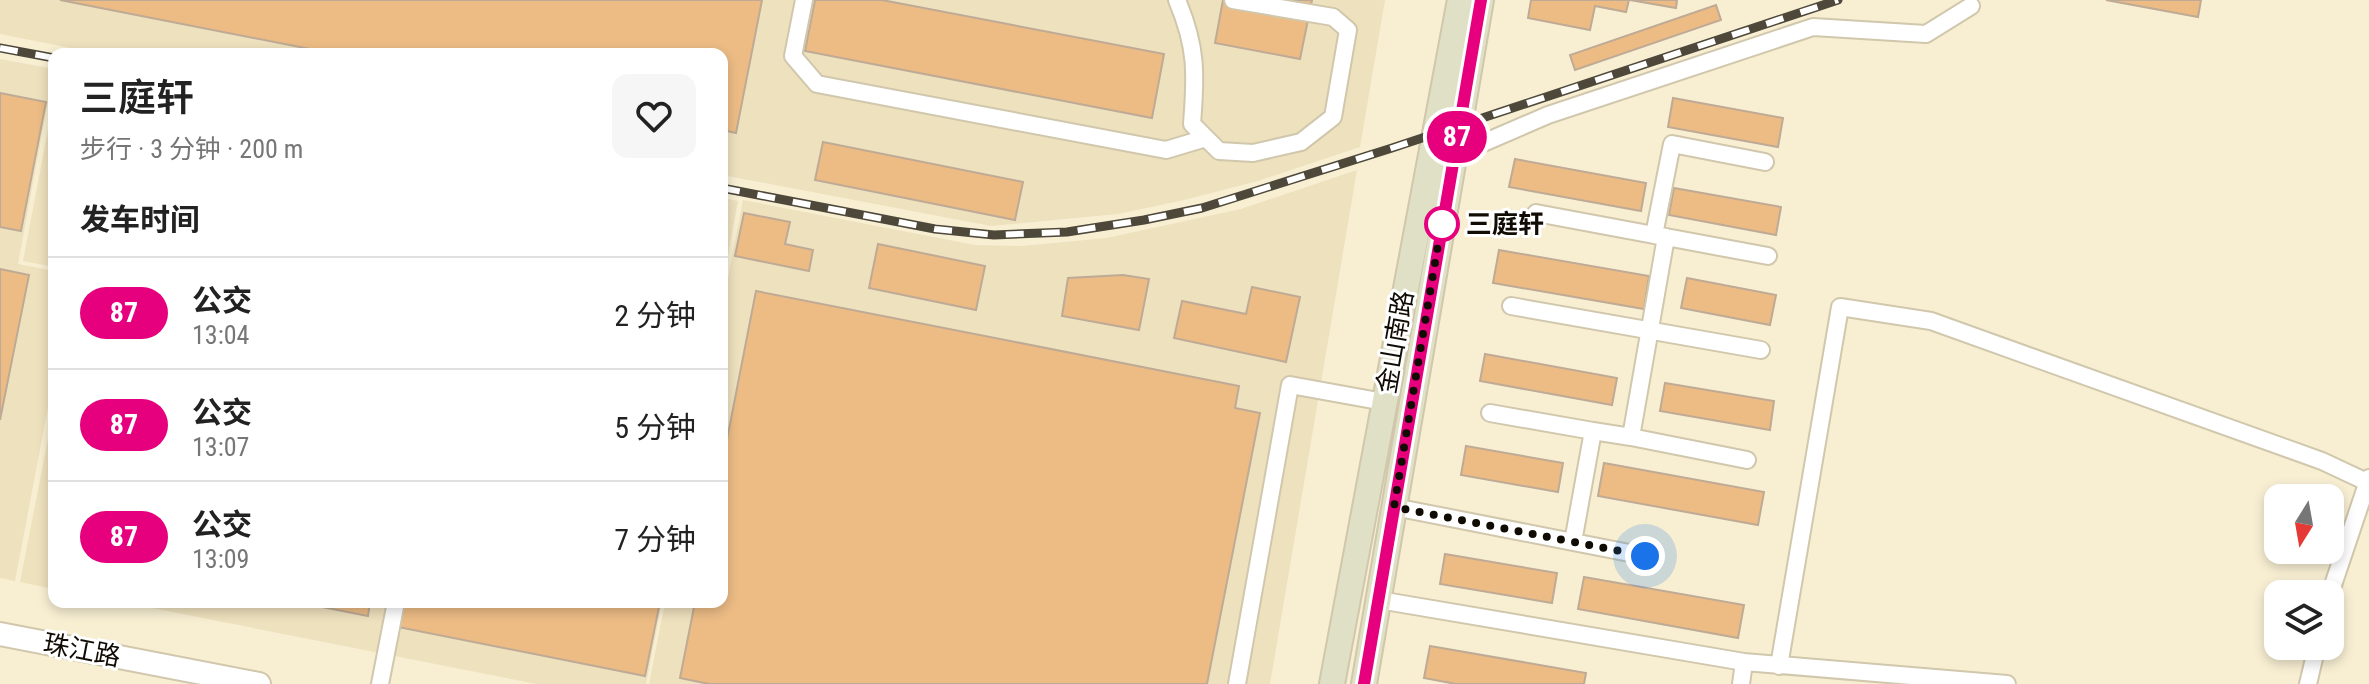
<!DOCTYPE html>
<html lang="zh">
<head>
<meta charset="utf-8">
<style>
	:root { --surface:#fff; --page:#f6f6f6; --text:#222; --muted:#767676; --line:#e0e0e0 }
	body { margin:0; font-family:"Roboto Condensed","Noto Sans SC",sans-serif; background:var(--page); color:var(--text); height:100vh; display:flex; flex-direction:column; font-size:30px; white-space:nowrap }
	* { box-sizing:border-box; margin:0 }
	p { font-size:26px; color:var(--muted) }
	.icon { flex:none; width:44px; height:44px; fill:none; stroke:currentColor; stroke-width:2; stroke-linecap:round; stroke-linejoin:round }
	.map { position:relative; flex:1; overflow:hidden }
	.panel { position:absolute; left:48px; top:48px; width:680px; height:560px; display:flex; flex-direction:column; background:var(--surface); border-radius:16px; box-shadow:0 4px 12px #0003 }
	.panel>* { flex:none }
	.badge { padding:0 16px; border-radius:26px; font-size:28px; line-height:52px }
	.needle { width:52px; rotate:191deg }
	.fabs { position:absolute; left:2264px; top:484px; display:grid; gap:16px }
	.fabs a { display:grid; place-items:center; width:80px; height:80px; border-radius:16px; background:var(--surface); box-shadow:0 4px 12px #0003; font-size:40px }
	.you { position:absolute; width:40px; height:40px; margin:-20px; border:6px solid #fff; border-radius:50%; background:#1a73e8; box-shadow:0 0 0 12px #1a73e833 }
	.map>.badge { position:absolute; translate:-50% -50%; box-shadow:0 0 0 4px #fff }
	h2 { padding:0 32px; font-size:30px; line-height:72px }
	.round { display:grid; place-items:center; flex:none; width:84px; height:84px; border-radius:16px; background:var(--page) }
	.headline { display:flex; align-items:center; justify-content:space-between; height:136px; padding:0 32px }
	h1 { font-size:38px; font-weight:600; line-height:60px }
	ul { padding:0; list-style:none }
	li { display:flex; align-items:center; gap:24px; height:112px; padding:0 32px; border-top:2px solid var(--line) }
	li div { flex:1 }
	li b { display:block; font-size:30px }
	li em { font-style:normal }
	li .badge { min-width:88px; font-weight:700; text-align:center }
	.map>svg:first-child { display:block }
</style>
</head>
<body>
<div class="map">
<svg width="2369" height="684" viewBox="0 0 2369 684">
	<rect width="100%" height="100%" fill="#f8efd3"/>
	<path fill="#eee1be" d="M 0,0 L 1385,0 L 1360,147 L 1258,181 L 1184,200 L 1118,214 L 991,226 L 722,175 L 722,54 L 101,54 L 0,34 Z
		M 0,59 L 54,69 L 18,264 L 54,271 L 54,376 L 15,581 L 0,578 Z
		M 54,98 L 54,267 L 23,261 Z
		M 1357,170 L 1270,684 L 649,684 L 665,602 L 722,602 L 722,309 L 743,200 L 975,245 L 1022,246 L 1106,238 L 1241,209 Z
		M 722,198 L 738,201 L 722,286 Z
		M 54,408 L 54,589 L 20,582 Z
		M 122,602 L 662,602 L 646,684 L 536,684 Z"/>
	<path fill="#edbc85" stroke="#beaa95" stroke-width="2" d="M 60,0 L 762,0 L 736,133 L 722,130 L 722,54 L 335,54 Z
		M 815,0 L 882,0 L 1164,54 L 1152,118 L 805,51 Z
		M 1223,0 L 1312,0 L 1300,59 L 1215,43 Z
		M 1531,0 L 1629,0 L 1626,12 L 1595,6 L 1590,30 L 1528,18 Z
		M 1630,0 L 1677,0 L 1676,8 Z
		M 2106,0 L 2201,0 L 2198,17 Z
		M 1716,5 L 1721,20 L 1575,70 L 1570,55 Z
		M 0,93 L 46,102 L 21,231 L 0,227 Z
		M 1673,98 L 1783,118 L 1778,147 L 1668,127 Z
		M 823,142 L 1023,182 L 1015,220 L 815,180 Z
		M 1515,159 L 1646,183 L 1641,211 L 1509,187 Z
		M 1674,188 L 1781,207 L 1776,235 L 1669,215 Z
		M 744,213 L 790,222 L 785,244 L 813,250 L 809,271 L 735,256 Z
		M 878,244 L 985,266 L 976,310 L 869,288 Z
		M 1499,250 L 1649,276 L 1644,309 L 1493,283 Z
		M 0,269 L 29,275 L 0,420 Z
		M 1123,275 L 1149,279 L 1139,330 L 1062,316 L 1068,278 Z
		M 1687,278 L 1776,295 L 1770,325 L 1681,308 Z
		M 1252,287 L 1300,297 L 1286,362 L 1174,338 L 1182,301 L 1246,314 Z
		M 756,291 L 1239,386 L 1235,408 L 1260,413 L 1207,684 L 709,684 L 680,678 L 695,602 L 722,602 L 722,465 Z
		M 1485,354 L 1617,378 L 1612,405 L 1480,381 Z
		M 1665,383 L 1774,401 L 1770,430 L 1660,411 Z
		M 1466,446 L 1563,463 L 1558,492 L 1461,475 Z
		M 1604,463 L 1764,492 L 1758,525 L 1598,496 Z
		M 1445,554 L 1557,573 L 1552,603 L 1440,584 Z
		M 1584,577 L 1744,605 L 1738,638 L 1578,609 Z
		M 297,602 L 370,602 L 368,616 Z
		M 403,602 L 660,602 L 645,676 L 398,627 Z
		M 1430,646 L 1586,673 L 1584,684 L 1456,684 L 1424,678 Z"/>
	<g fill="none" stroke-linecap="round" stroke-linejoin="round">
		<g stroke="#d0c7ac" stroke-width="20">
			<path id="minor" d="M 804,0 L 793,56 L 817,84 L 1166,150 L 1206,138
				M 1177,0 C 1197,47 1196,74 1192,124 L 1219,151 L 1253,153 L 1301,142 L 1333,117 L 1348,30 L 1333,17 L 1233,0
				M 1453,156 L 1548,115 L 1813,27 L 1926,34 L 1971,6
				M 1536,213 L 1654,235
				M 1666,237 L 1768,256
				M 1511,306 L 1761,350
				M 1490,413 L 1593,431
				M 1631,437 L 1747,460
				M 1394,507 L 1573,542
				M 1645,556 L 1573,542 L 1593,431 L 1631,437 L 1666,237 L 1654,235 L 1672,144 L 1765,162
				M 2330,594 L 2369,478
				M 1379,600 L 1744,662 L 2007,684
				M 1779,666 L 1840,307 L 1931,321 L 2322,461 L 2369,483
				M 380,684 L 396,602
				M 1237,684 L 1290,385 L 1384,402
				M 1741,684 L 1744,662
				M 2308,684 L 2317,646"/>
		</g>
		<g stroke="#d0c7ac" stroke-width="26">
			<path id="tertiary" d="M 0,634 L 259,684"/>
		</g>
		<g stroke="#d0c7ac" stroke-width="28">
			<path id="secondary" d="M 1332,684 L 1460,0
				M 1364,684 L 1481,0"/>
		</g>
		<use href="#minor" stroke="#fff" stroke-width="16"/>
		<use href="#tertiary" stroke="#fff" stroke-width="22"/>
		<use href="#secondary" stroke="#dfe0c6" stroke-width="24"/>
		<g stroke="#4e483b" stroke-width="9">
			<path id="rail" d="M 0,48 L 54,58
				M 722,188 L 935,229 L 994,235 L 1067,232 L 1144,220 L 1202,208 L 1392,148 L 1838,0"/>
		</g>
		<use href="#rail" stroke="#fff" stroke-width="6" stroke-dasharray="18" stroke-linecap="butt"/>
	</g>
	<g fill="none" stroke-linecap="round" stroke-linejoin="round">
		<g stroke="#fff" stroke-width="18">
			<path id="line" d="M 1364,684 L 1481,0"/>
		</g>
		<use href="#line" stroke="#e6007e" stroke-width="12"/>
		<path stroke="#100c04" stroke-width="8" stroke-dasharray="0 14.4" d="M 1442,224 L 1443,215 L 1394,507 L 1645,556"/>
	</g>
	<circle fill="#fff" stroke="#e6007e" stroke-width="4" cx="1442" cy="224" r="16"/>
	<g text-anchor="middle" stroke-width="6" stroke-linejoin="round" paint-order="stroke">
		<g font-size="26" font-weight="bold" fill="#100c04" stroke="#fff" text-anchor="start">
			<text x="1466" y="233">三庭轩</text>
		</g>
		<g font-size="26" fill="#100c04" stroke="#fff">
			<text transform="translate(1395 342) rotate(-80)" y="9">金山南路</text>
			<text transform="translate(82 650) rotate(11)" y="9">珠江路</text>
		</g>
	</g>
</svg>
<div class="fabs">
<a><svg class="needle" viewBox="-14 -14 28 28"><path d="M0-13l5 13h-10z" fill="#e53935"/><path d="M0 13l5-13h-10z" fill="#767676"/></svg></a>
<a><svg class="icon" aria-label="layers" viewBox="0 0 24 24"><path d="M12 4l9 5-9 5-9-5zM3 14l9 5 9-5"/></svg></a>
</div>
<div class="you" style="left:1645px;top:556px"></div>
<b class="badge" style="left:1457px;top:137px;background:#e6007e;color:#fff">87</b>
<section class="panel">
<div class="headline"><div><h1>三庭轩</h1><p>步行 · 3 分钟 · 200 m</p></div><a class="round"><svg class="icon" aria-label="heart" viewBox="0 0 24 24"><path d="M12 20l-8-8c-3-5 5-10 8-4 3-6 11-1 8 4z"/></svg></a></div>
<h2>发车时间</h2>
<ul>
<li><span class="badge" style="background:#e6007e;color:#fff">87</span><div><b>公交</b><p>13:04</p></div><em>2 分钟</em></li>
<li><span class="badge" style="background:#e6007e;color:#fff">87</span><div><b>公交</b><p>13:07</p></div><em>5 分钟</em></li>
<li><span class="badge" style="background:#e6007e;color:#fff">87</span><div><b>公交</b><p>13:09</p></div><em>7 分钟</em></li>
</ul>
</section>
</div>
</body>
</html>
